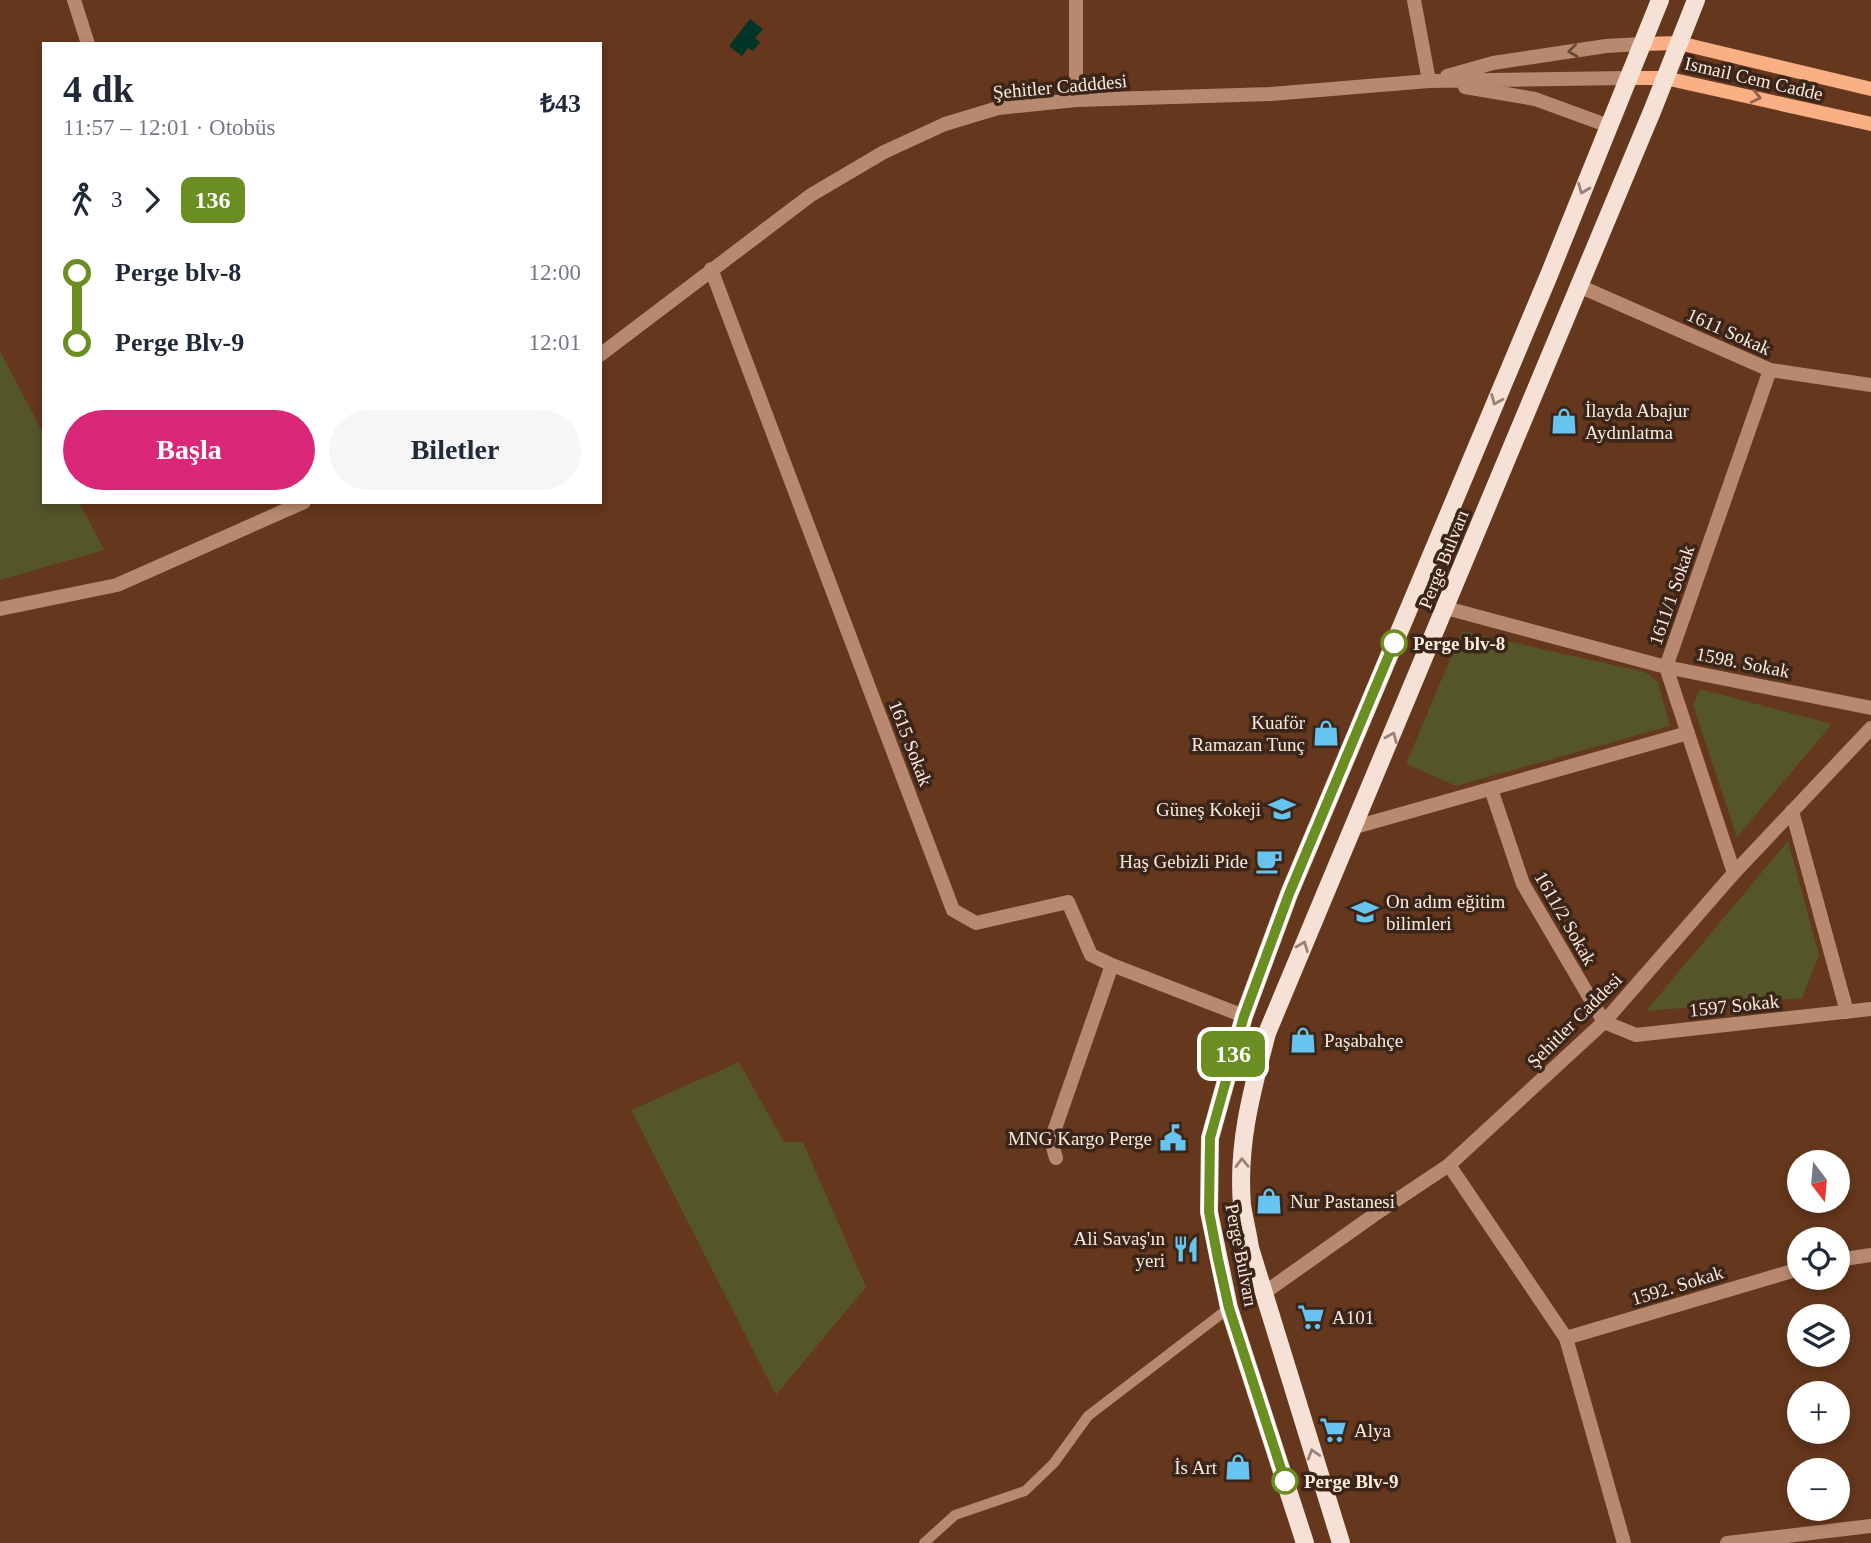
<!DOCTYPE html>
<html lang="tr">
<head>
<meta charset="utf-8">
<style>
	:root { --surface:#fff; --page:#f6f6f7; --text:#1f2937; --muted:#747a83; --accent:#db2777 }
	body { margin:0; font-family:"Times New Roman",serif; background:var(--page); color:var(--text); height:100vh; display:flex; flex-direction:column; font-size:26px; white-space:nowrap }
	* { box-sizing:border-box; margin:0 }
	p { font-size:23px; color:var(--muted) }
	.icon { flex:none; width:38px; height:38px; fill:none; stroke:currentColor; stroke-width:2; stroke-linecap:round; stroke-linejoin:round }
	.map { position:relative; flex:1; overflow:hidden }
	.sheet { position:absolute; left:42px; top:42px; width:560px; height:462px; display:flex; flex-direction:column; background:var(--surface); border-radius:0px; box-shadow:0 4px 10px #0003 }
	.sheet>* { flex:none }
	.badge { padding:0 14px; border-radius:10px; font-size:24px; line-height:46px }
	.needle { width:46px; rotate:164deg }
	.fabs { position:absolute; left:1787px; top:1150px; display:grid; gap:14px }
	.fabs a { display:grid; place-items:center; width:63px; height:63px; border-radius:50%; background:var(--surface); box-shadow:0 4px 10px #0003; font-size:35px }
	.map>.badge { position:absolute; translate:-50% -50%; box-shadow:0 0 0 4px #fff }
	.legs { display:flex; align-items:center; gap:10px; height:77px; padding:0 21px; font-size:23px }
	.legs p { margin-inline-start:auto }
	.summary { display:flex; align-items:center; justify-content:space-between; height:119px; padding:0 21px }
	h1 { font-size:38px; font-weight:700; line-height:52px }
	.action { display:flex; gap:14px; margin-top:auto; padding:14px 21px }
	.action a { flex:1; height:80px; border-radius:42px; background:var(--accent); color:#fff; font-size:28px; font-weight:700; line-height:80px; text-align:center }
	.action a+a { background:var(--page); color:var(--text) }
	ul { padding:0 21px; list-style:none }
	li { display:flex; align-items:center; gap:24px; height:70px; font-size:26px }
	li i { display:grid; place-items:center; width:10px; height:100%; margin:0 9px; background:currentColor }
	li i::after { content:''; width:18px; height:18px; margin:-9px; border:5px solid; border-radius:50%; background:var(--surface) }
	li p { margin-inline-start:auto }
	li:first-child i { background:linear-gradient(#0000 50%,currentColor 0) }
	li:last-child i { background:linear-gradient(currentColor 50%,#0000 0) }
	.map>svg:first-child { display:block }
</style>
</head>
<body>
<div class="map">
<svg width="1871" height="1543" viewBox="0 0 1871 1543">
	<rect width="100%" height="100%" fill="#65371c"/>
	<path fill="#55552a" d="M 0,351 L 44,435 L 44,502 L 79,502 L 104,550 L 0,580 Z
		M 1462,631 L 1645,672 L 1658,682 L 1670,726 L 1456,786 L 1406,764 Z
		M 1700,689 L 1832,724 L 1737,837 L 1693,705 Z
		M 1788,841 L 1819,955 L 1802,998 L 1646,1011 Z
		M 739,1062 L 784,1142 L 803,1142 L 866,1287 L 776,1395 L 631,1110 Z"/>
	<path fill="#013527" d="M 750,19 L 763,29 L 755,38 L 760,42 L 753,51 L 748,48 L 742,56 L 729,46 Z"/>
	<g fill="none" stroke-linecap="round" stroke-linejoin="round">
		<path stroke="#b9896f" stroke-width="10" d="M 924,1543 L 955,1515 L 1025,1491 L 1054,1463 L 1088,1416 L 1229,1308"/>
		<path stroke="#b9896f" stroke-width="14" d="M 74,0 L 88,44
			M 1414,0 L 1429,81
			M 1447,76 L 1493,63 L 1606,46 L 1641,44
			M 1465,87 L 1535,99 L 1609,126
			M 1076,100 L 1076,0
			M 711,269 L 953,910 L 976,923 L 1068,902 L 1091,955 L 1112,965 L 1244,1016
			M 1579,286 L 1770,370 L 1871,385
			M 600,355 L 811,195 L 884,152 L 908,141 L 945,124 L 998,108 L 1076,100 L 1271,94 L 1429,81 L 1627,78
			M 1446,608 L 1666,667 L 1871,708
			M 0,609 L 117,585 L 304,502
			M 1491,789 L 1523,884 L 1604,1022 L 1636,1035 L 1871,1009
			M 1792,811 L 1847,1012
			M 1355,827 L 1688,733
			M 1734,873 L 1666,667 L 1770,370
			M 1056,1158 L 1051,1140 L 1112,965
			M 1449,1165 L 1566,1338 L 1624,1543
			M 1838,1260 L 1871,1255
			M 1566,1338 L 1799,1269
			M 1727,1543 L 1871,1526"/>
		<path stroke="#b9896f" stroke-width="14" d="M 1264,1293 L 1374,1215 L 1449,1165 L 1604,1022 L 1734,873 L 1871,728"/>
		<path stroke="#faaf85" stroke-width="14" d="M 1641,44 L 1679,43 L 1871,89
			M 1627,78 L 1665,78 L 1871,124"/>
		<path stroke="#f5e1d6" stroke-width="18" d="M 1305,1543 L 1229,1308 L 1209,1212 L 1210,1138 L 1244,1016 L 1289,894 L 1549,275 L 1660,0
			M 1341,1543 L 1250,1248 C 1248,1233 1244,1219 1242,1205 C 1237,1144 1252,1091 1267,1033 L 1653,109 L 1696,0"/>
	</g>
	<defs><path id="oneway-chevron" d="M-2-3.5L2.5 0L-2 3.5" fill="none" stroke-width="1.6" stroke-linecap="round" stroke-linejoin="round" transform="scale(1.75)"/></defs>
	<use stroke="#674837" href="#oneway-chevron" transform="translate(1573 51) rotate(172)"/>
	<use stroke="#91634a" href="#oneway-chevron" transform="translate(1756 97) rotate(13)"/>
	<g stroke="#988378">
		<use href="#oneway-chevron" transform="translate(1583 189) rotate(112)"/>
		<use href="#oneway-chevron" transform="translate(1496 400) rotate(113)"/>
		<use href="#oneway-chevron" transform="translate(1392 737) rotate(-67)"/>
		<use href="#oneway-chevron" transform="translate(1303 946) rotate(-68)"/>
		<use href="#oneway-chevron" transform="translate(1242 1163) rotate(-91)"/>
		<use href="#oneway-chevron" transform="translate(1313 1454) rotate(-107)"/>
	</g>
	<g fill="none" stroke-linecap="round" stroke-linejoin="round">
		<g stroke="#fff" stroke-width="16">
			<path id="line-1" d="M 1285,1481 L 1229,1308 L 1218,1259 L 1209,1212 L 1210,1138 L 1244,1016 L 1289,894 L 1394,643"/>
		</g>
		<use href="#line-1" stroke="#6b8e23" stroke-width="10"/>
	</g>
	<defs>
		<g id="shop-bare" transform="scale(2.1)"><path d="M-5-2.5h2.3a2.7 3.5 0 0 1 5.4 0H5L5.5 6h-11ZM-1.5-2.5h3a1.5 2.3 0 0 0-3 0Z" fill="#66c4ef" stroke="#3b2519" stroke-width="2.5" paint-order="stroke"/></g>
		<g id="school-bare" transform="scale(2.1)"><path d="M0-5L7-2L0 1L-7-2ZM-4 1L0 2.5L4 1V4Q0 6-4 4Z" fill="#66c4ef" stroke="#3b2519" stroke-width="2.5" paint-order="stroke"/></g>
		<g id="cafe-bare" transform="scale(2.1)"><path d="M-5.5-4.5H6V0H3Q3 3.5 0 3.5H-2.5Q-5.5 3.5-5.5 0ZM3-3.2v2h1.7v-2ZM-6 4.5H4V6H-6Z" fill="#66c4ef" stroke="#3b2519" stroke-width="2.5" paint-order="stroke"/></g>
		<g id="civic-bare" transform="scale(2.1)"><path d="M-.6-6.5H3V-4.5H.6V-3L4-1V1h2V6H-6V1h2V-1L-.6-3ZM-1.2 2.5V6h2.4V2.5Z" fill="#66c4ef" stroke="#3b2519" stroke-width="2.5" paint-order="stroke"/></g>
		<g id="restaurant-bare" transform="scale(2.1)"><path d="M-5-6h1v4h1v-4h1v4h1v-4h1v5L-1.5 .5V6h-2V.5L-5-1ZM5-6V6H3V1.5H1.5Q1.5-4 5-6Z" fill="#66c4ef" stroke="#3b2519" stroke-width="2.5" paint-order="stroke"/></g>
		<g id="supermarket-bare" transform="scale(2.1)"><path d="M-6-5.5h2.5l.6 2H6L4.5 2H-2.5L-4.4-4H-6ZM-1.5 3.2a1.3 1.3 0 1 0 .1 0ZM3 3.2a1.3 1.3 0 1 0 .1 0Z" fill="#66c4ef" stroke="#3b2519" stroke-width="2.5" paint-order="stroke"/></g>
	</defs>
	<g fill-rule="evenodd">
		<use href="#shop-bare" x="1564" y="421"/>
		<use href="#shop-bare" x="1326" y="733"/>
		<use href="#school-bare" x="1282" y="809"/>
		<use href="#cafe-bare" x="1269" y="861"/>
		<use href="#school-bare" x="1365" y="912"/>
		<use href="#shop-bare" x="1303" y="1040"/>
		<use href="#civic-bare" x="1173" y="1138"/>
		<use href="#shop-bare" x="1269" y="1201"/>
		<use href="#restaurant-bare" x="1186" y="1249"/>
		<use href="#supermarket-bare" x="1311" y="1317"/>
		<use href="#supermarket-bare" x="1333" y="1430"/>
		<use href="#shop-bare" x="1238" y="1467"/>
	</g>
	<g fill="#fff" stroke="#6b8e23" stroke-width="3.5">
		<circle cx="1394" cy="643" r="12"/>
		<circle cx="1285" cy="1481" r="12"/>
	</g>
	<g text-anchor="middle" stroke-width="7" stroke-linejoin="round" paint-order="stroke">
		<g font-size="19" fill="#fbeae0" stroke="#3b2519">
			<text transform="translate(1754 78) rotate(13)" y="7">Ismail Cem Cadde</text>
			<text transform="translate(1060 86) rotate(-5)" y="7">Şehitler Cadddesi</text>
			<text transform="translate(1729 331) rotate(24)" y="7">1611 Sokak</text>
			<text transform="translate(1443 559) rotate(-68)" y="7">Perge Bulvarı</text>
			<text transform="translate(1671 595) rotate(-71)" y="7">1611/1 Sokak</text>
			<text transform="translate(1743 662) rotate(11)" y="7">1598. Sokak</text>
			<text transform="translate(911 743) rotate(69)" y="7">1615 Sokak</text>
			<text transform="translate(1566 918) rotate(60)" y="7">1611/2 Sokak</text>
			<text transform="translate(1734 1005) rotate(-6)" y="7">1597 Sokak</text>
			<text transform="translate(1574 1020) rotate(-45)" y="7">Şehitler Caddesi</text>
			<text transform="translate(1242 1255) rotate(79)" y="7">Perge Bulvarı</text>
			<text transform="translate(1677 1285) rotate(-17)" y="7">1592. Sokak</text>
		</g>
		<g font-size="19" fill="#fbeae0" stroke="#3b2519" text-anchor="start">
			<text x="1585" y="417">İlayda Abajur<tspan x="1585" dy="22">Aydınlatma</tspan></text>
			<text x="1305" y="729" text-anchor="end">Kuaför<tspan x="1305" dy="22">Ramazan Tunç</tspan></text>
			<text x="1261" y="816" text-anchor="end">Güneş Kokeji</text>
			<text x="1248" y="868" text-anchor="end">Haş Gebizli Pide</text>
			<text x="1386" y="908">On adım eğitim<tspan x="1386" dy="22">bilimleri</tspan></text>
			<text x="1324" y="1047">Paşabahçe</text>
			<text x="1152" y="1145" text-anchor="end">MNG Kargo Perge</text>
			<text x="1290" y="1208">Nur Pastanesi</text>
			<text x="1165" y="1245" text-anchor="end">Ali Savaş'ın<tspan x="1165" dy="22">yeri</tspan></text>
			<text x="1332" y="1324">A101</text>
			<text x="1354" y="1437">Alya</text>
			<text x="1217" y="1474" text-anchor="end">İs Art</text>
		</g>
		<g font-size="19" font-weight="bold" fill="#fbeae0" stroke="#3b2519" text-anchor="start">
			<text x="1413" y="650">Perge blv-8</text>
			<text x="1304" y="1488">Perge Blv-9</text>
		</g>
	</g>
</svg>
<div class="fabs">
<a><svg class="needle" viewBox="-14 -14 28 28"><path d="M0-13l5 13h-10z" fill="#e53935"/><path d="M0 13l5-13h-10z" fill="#747a83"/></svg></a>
<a><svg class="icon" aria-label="locate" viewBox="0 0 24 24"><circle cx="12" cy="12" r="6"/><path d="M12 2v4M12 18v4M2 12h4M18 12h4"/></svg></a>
<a><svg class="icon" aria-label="layers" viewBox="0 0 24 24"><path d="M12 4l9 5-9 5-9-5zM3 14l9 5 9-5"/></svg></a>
<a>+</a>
<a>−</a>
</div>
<b class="badge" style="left:1233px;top:1054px;background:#6b8e23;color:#fff">136</b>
<section class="sheet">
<div class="summary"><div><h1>4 dk</h1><p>11:57 – 12:01 · Otobüs</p></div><b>₺43</b></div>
<div class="legs"><svg class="icon" aria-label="walk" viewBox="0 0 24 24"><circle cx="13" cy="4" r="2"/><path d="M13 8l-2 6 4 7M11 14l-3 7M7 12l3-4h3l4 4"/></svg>3<svg class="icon" aria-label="forward" viewBox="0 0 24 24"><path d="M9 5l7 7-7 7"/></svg><b class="badge" style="background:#6b8e23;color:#fff">136</b></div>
<ul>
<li><i style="color:#6b8e23"></i><b>Perge blv-8</b><p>12:00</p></li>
<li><i style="color:#6b8e23"></i><b>Perge Blv-9</b><p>12:01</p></li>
</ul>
<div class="action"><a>Başla</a><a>Biletler</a></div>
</section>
</div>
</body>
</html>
